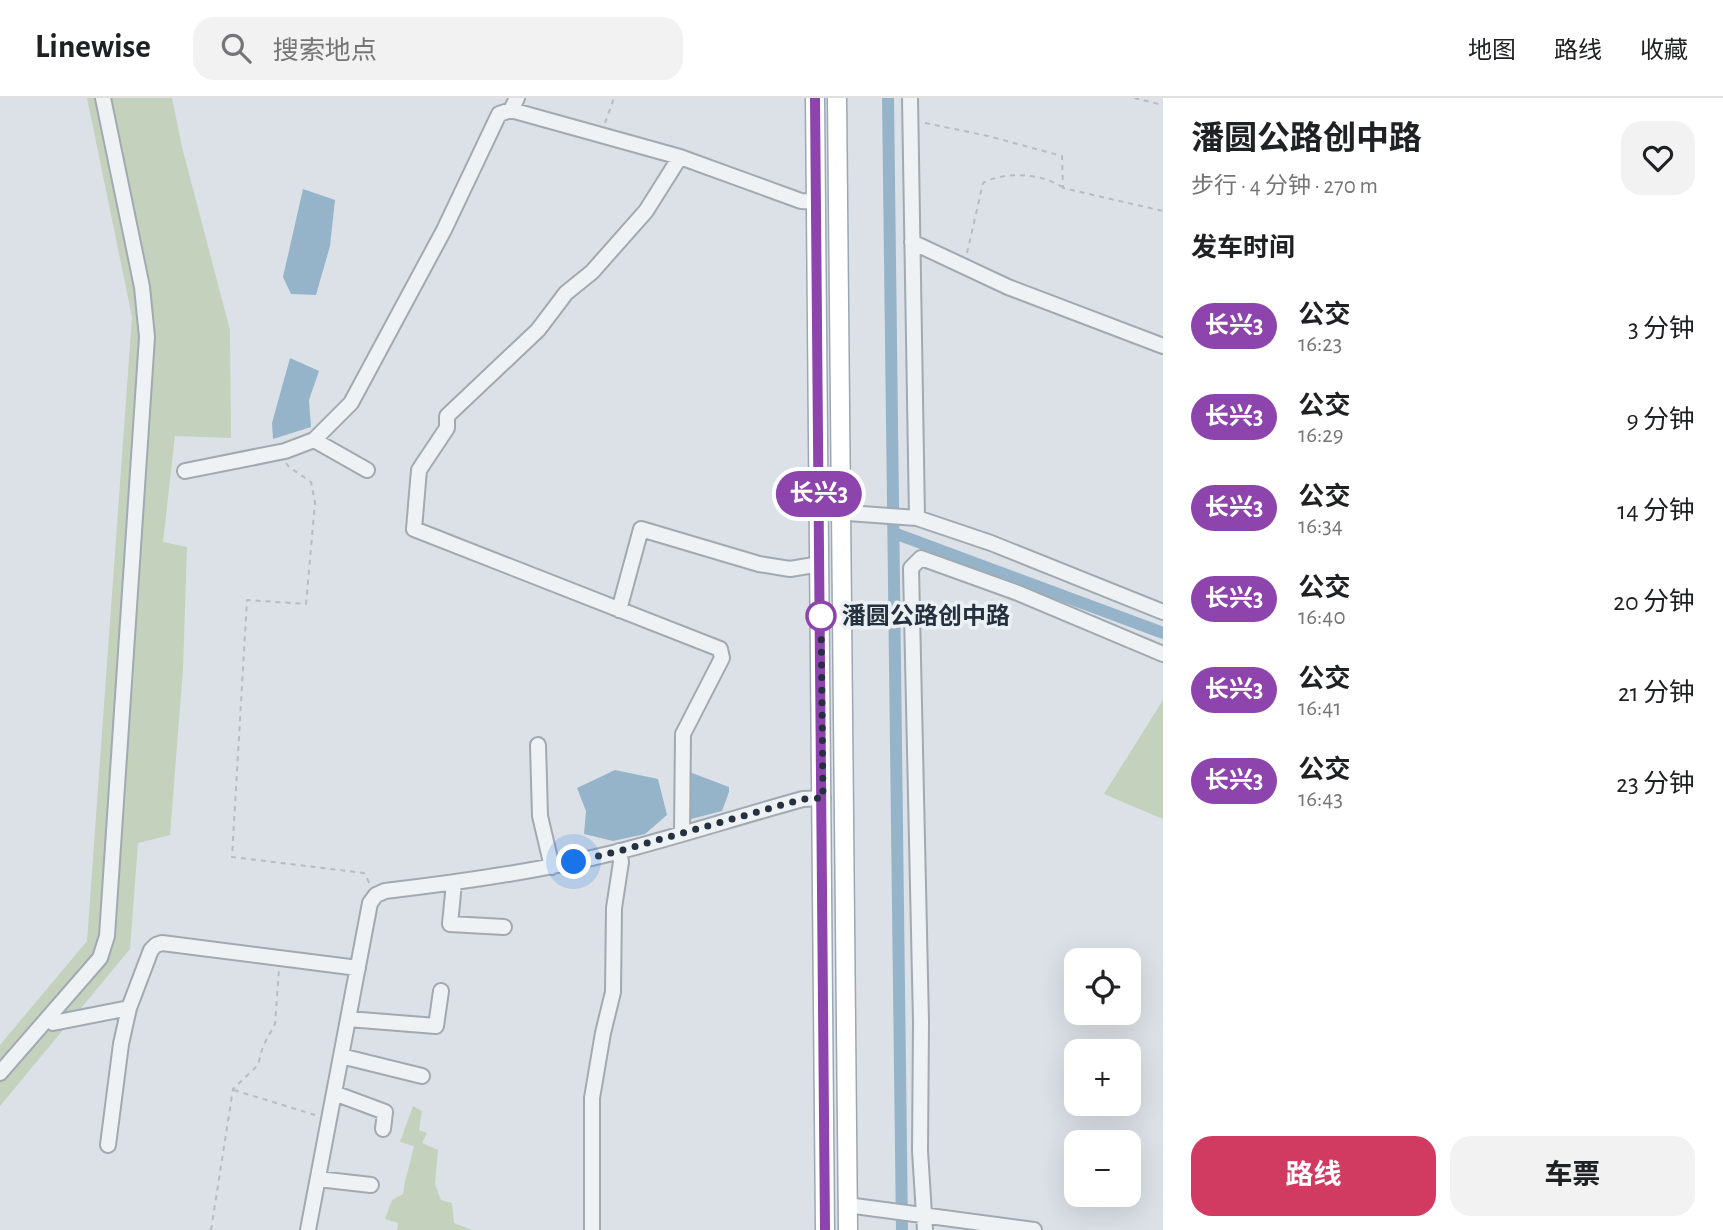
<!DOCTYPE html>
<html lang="zh">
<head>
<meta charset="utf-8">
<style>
	:root { --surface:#fff; --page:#f2f2f2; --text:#202124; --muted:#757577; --line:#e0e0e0; --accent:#d23b61 }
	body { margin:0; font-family:"Alegreya Sans","Noto Sans SC",sans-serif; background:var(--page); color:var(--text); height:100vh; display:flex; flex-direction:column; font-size:26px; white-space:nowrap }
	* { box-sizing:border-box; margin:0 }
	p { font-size:23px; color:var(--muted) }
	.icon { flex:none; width:38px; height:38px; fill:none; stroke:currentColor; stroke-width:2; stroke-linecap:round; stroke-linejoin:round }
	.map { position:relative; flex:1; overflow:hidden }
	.sheet { display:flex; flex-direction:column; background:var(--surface); width:560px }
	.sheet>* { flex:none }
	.badge { padding:0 14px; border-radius:23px; font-size:24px; line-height:46px }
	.tools { position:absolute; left:1064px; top:850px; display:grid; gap:14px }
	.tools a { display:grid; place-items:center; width:77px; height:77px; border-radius:14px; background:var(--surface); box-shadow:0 7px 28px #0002; font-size:35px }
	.you { position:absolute; width:35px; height:35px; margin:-18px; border:5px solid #fff; border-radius:50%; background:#1a73e8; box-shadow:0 0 0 10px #1a73e833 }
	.map>.badge { position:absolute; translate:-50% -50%; box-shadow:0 0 0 4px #fff }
	h2 { padding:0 28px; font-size:26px; line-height:63px }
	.round { display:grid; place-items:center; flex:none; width:74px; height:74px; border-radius:21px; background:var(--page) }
	.overview { display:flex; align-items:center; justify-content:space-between; height:119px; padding:0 28px }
	h1 { font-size:33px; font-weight:700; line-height:52px }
	.primary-button { display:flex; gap:14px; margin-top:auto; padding:14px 28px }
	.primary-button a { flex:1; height:80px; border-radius:21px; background:var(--accent); color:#fff; font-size:28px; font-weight:700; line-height:80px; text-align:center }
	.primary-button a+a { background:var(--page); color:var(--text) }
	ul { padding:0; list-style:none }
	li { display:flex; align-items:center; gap:21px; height:91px; padding:0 28px }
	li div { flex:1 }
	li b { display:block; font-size:26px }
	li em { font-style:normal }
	li .badge { min-width:77px; font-weight:700; text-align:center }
	header { display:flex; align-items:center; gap:42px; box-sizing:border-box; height:98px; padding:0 35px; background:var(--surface); border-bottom:2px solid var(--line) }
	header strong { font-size:33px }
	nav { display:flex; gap:38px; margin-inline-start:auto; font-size:24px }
	.search { width:490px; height:63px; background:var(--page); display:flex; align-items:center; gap:18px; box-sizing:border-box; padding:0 24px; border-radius:21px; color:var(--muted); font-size:26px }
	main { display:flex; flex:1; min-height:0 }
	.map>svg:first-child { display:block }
</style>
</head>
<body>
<header>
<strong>Linewise</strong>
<div class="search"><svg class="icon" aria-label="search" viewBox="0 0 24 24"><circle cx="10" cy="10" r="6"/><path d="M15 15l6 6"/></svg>搜索地点</div>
<nav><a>地图</a><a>路线</a><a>收藏</a></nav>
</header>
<main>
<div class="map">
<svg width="1163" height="1132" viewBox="0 0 1163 1132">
	<rect width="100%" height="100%" fill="#dce1e7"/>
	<path fill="#c4d1bd" d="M 87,0 L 172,0 L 182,49 L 230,232 L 231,340 L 175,338 L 163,444 L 187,449 L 183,571 L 170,737 L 138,745 L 130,851 L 0,1008 L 0,947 L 87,843 L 132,219 Z
		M 1163,602 L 1163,721 L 1104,696 Z
		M 413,1008 L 422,1013 L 419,1032 L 427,1035 L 422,1045 L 438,1052 L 435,1086 L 441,1102 L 452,1105 L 454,1125 L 472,1132 L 397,1132 L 398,1125 L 385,1121 L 392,1102 L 403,1096 C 405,1079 411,1064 414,1048 L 400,1044 Z"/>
	<path fill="#95b4c9" d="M 303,91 L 335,102 L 330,148 L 316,197 L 291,196 L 283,179 Z
		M 290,260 L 319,273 L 309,302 L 311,329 L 273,341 L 272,325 Z
		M 615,672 L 658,681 L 667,717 L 645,736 L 613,743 L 584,736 L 586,713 L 577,690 Z
		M 692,675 L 729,689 L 729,694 L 722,713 L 691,721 L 687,678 Z"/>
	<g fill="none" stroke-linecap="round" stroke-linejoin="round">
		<path stroke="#95b4c9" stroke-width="12" d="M 888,0 L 902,1132
			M 894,435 L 1163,535"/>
		<g stroke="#a1a9b1" stroke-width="18">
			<path id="minor" d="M 511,12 L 680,59 L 801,103 L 816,104
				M 680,59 L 646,113 L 592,174 L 566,195 L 538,232 L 447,318 L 447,330 L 419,372 L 414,431 L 720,551 L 722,560 L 683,636 L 682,735
				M 912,144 L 1008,189 L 1163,248
				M 314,342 L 367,372
				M 185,373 L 285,353 L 314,342 L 351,305 L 444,132 L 499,16 L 511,12 L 517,0
				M 820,413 L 917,420 L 910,0
				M 917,420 L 991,445 L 1163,514
				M 619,512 L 641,431 L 759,466 L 790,471 L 820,466
				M 538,647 L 540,718 L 552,769
				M 454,785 L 450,826 L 504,829
				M 48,920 L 53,925 L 129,910
				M 348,921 L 436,928 L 441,893
				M 341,958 L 422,978
				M 0,975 L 100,860 L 107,838 L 147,239 L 142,189 L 103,0
				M 334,995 L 385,1014 L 383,1031
				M 108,1047 L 121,946 L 129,910 L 151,852 L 156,847 L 162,845 L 358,870
				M 318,1081 L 371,1087
				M 847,1107 L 1034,1132
				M 308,1132 L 370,805 L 376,797 L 385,793 C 463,784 541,773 617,754 C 679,738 741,718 803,701 L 823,700
				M 592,1132 L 592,1000 L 603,935 L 613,894 L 614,810 L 621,764 L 619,753
				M 925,1132 L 920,1053 L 921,924 L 911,470 L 921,460 L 1018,495 L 1163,556"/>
		</g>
		<g stroke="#9ba7b3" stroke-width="21">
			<path id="major" d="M 815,0 L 825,1132
				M 837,0 L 848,1132"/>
		</g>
		<path stroke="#b6bcc2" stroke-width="2" stroke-dasharray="5 5" stroke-linecap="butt" d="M 1134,0 L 1163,7
			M 605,25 L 614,0
			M 925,25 L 988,38 L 1062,58 L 1063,90 L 1163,113
			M 967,155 L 983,85 C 1005,73 1041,75 1062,89
			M 286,365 L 289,369 L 311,384 L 315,405 L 306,506 L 247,502 L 232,759 L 364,775 L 370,786
			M 234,992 L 315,1017
			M 211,1132 L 233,991 L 258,967 L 263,948 L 275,926 L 279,871"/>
		<use href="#minor" stroke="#eff2f5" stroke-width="14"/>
		<use href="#major" stroke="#fff" stroke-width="18"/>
	</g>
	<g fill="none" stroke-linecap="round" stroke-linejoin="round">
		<g stroke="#fff" stroke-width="16">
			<path id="line" d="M 815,0 L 825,1132"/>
		</g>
		<use href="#line" stroke="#8e44ad" stroke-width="10"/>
		<path stroke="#25313e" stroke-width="7" stroke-dasharray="0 12.6" d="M 574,764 L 619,753 L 803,701 L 823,700 L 821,516 L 821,518"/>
	</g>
	<circle fill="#fff" stroke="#8e44ad" stroke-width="3.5" cx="821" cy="518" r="14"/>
	<g text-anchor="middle" stroke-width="7" stroke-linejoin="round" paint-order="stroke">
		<g font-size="24" font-weight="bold" fill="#25313e" stroke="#ebf0f5" text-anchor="start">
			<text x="842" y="526">潘圆公路创中路</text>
		</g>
	</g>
</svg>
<div class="tools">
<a><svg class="icon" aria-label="locate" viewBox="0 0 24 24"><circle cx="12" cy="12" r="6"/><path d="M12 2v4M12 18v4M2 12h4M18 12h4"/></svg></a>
<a>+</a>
<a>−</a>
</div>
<div class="you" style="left:574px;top:764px"></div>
<b class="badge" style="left:819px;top:396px;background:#8e44ad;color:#fff">长兴3</b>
</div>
<section class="sheet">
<div class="overview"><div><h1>潘圆公路创中路</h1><p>步行 · 4 分钟 · 270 m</p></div><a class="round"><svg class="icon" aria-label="heart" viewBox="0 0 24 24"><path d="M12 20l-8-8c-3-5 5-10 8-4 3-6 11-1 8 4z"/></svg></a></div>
<h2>发车时间</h2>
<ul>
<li><span class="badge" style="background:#8e44ad;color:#fff">长兴3</span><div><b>公交</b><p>16:23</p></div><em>3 分钟</em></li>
<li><span class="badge" style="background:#8e44ad;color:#fff">长兴3</span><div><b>公交</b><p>16:29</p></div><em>9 分钟</em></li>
<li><span class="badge" style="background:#8e44ad;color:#fff">长兴3</span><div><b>公交</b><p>16:34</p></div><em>14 分钟</em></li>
<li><span class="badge" style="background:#8e44ad;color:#fff">长兴3</span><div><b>公交</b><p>16:40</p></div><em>20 分钟</em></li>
<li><span class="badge" style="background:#8e44ad;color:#fff">长兴3</span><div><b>公交</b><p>16:41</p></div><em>21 分钟</em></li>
<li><span class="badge" style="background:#8e44ad;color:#fff">长兴3</span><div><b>公交</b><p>16:43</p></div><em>23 分钟</em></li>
</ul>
<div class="primary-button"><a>路线</a><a>车票</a></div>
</section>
</main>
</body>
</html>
